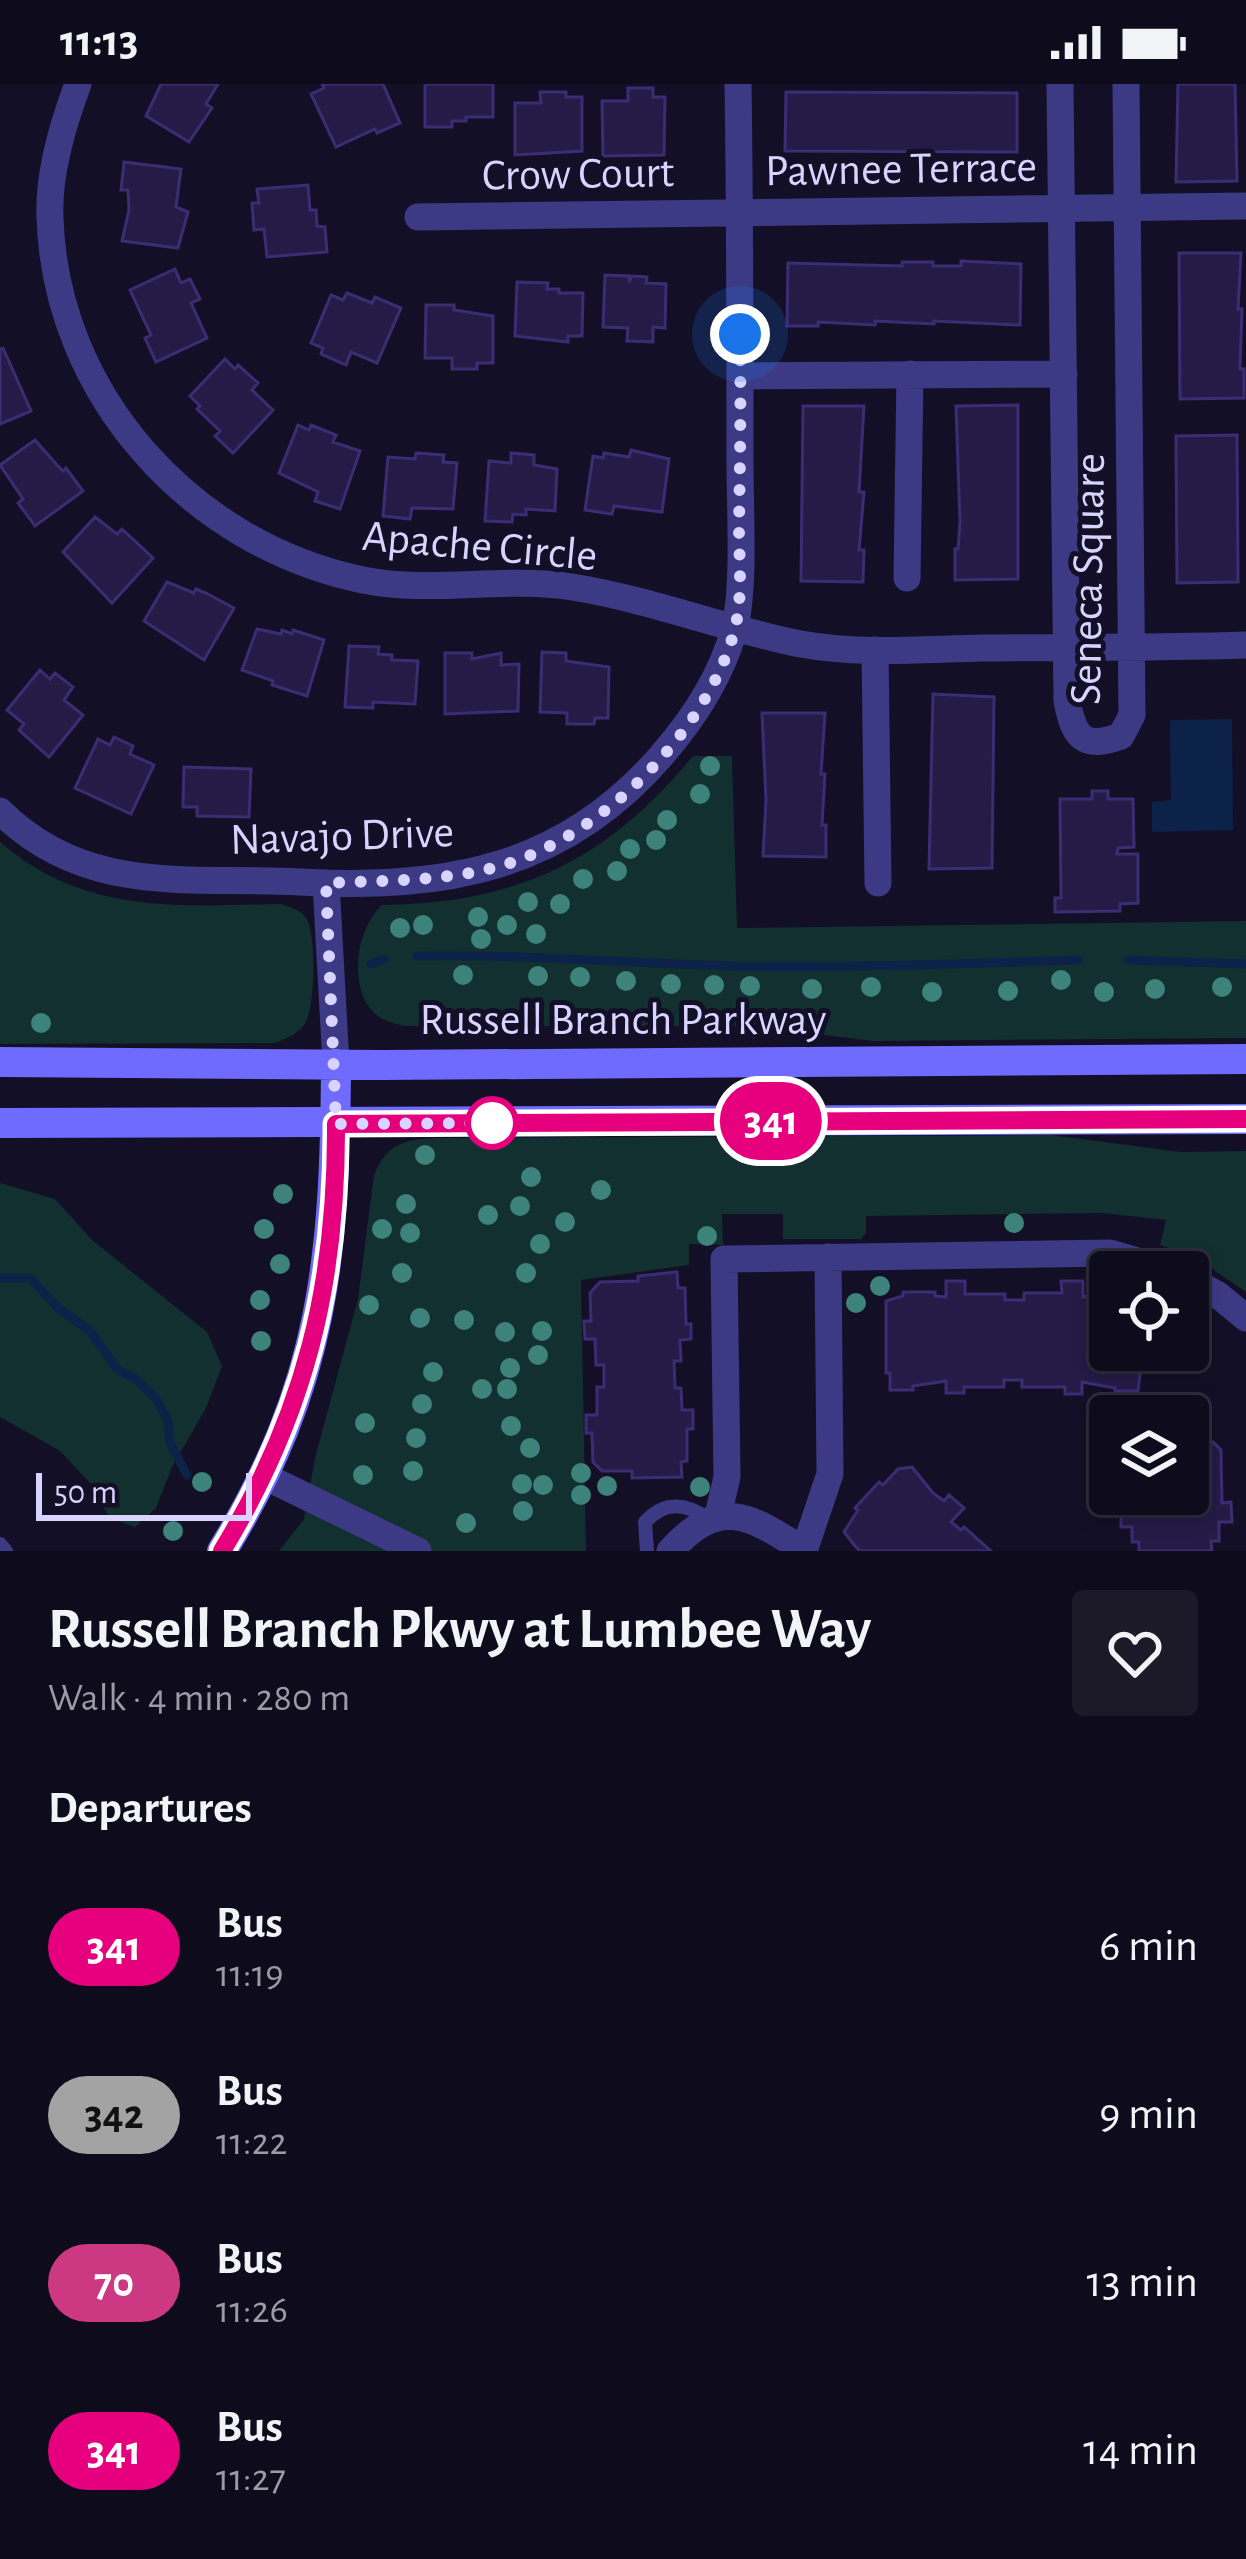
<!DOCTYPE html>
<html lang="en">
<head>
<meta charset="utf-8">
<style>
	:root { --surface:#0e0b1c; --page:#1c1929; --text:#f1f3f6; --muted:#9b9ba3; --line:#2e2b3b }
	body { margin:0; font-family:"Alegreya Sans",sans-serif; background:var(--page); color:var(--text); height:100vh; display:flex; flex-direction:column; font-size:45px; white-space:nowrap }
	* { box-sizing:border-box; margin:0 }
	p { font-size:39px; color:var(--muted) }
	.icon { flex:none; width:66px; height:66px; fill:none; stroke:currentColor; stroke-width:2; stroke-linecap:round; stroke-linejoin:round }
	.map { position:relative; height:1467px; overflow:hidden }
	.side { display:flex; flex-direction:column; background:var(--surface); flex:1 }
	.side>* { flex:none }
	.badge { padding:0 24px; border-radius:39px; font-size:42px; line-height:78px }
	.buttons { position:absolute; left:1089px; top:1167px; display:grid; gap:24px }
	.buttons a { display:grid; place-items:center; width:120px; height:120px; border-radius:12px; background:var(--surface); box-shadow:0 6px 18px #0003,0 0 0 3px var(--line); font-size:60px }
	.scale { position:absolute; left:36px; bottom:30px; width:216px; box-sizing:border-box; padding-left:12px; border:6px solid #d9d4ff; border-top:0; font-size:33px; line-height:42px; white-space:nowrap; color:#d9d4ff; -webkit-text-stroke:9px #130f26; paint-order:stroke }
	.you { position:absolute; width:60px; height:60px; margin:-30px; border:9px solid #fff; border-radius:50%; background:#1a73e8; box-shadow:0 0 0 18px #1a73e833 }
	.map>.badge { position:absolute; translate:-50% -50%; box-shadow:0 0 0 6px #fff }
	h2 { padding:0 48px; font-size:45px; line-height:108px }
	.round { display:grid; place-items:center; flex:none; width:126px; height:126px; border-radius:12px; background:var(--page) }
	.head { display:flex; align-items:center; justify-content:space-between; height:204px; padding:0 48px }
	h1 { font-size:57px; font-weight:600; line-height:90px }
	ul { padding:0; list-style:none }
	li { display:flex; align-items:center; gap:36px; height:168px; padding:0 48px }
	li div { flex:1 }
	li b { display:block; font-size:45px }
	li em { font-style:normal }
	li .badge { min-width:132px; font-weight:700; text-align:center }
	.status { display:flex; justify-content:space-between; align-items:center; height:84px; padding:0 60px; background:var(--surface); direction:ltr }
	.status svg { height:33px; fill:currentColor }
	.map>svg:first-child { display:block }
</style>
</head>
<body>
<div class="status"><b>11:13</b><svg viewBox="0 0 49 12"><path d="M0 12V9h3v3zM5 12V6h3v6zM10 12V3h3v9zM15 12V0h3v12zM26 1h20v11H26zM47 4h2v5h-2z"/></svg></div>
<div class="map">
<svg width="1246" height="1467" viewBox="0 0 1246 1467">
	<rect width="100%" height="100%" fill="#130f26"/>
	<path fill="#12302f" d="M 693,672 L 732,672 L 737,844 L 1246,837 L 1246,954 L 873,957 L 751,942 L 404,942 C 391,939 377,935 369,923 C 349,895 358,843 382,821 C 518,819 606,777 693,672 Z
		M 0,758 C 84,831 178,822 281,820 C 291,824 300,825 306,834 C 317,849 315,920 306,938 C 299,950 287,954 275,959 L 0,960 Z
		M 1051,1051 L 1180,1068 L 1246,1067 L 1246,1208 L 1193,1172 L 1160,1161 L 1166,1136 L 1102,1129 L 866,1132 L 866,1149 L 861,1155 L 783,1155 L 783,1130 L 722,1130 L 723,1161 L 689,1160 L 689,1181 L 581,1196 L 586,1467 L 279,1467 L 304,1435 L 315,1374 L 358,1215 L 374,1091 C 386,1061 404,1055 435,1054 Z
		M 0,1099 L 55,1115 L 92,1156 L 207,1248 L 222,1282 L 206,1324 L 172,1383 L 156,1424 L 135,1443 L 110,1434 L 88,1397 L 60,1367 L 0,1333 Z"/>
	<path fill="#0c2248" d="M 1232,635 L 1233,746 L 1152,748 L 1152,718 L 1171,716 L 1170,636 Z"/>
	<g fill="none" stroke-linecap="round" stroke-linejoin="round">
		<path stroke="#0c2248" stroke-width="9" d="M 417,872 C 521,870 625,879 729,882 C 846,884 962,880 1079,876
			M 1128,876 L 1246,880
			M 371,880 L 384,875
			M 0,1194 L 30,1194 L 59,1225 L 89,1246 L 118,1286 L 136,1295 L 157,1316 L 168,1337 L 170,1359 L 187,1391"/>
	</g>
	<path fill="#241b47" stroke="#3b2d73" stroke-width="3" d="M 161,0 L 218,0 L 206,20 L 212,24 L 189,58 L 146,32 Z
		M 322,0 L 383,0 L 400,39 L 377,49 L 375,45 L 336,63 L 311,10 L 324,4 Z
		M 425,0 L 493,0 L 493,33 L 466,33 L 466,37 L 452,37 L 452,43 L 425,43 Z
		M 1178,0 L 1235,0 L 1237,97 L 1176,98 Z
		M 628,4 L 653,4 L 653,13 L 665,13 L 664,71 L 603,72 L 602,17 L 628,17 Z
		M 540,8 L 566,8 L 566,13 L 582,13 L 582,67 L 515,71 L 515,19 L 541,19 Z
		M 786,8 L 1017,9 L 1017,68 L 785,67 Z
		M 124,78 L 181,85 L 176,123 L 188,128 L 178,164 L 122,157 L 129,126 L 128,106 L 121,106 Z
		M 308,101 L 310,126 L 316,126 L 317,142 L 325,143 L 327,168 L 267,173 L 264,145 L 254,146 L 252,119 L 259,119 L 257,105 Z
		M 1179,169 L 1241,169 L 1238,225 L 1242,225 L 1240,285 L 1244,285 L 1244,314 L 1180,315 Z
		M 961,177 L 1021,180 L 1020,241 L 934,237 L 934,240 L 875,237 L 875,241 L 818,238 L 818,242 L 787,242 L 788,179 L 902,182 L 902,178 L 933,178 L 933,182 L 961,182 Z
		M 175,185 L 181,199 L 190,195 L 200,215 L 191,219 L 207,254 L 156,278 L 145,254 L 151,251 L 130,206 Z
		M 605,191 L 629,192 L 629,198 L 632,192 L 647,193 L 646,199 L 666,200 L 665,244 L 653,243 L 653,258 L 627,257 L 628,244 L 603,243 Z
		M 517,198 L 548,199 L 547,205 L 559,205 L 559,209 L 583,209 L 582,252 L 568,252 L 568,258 L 515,252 Z
		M 347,209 L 372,219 L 375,213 L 401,224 L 377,279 L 351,268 L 346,281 L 321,270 L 323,264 L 311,259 L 331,211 L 343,216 Z
		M 426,221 L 454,221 L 454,226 L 493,232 L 493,279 L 477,279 L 477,285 L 452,285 L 452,274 L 425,274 Z
		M 3,264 L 31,327 L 0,340 L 0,265 Z
		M 225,275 L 235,285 L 238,281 L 258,299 L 252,306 L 273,326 L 233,369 L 215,352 L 220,347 L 197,325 L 200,322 L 190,312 Z
		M 1018,321 L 1018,495 L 955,496 L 955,465 L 958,465 L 960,438 L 956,322 Z
		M 803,322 L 864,322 L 859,408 L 864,408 L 859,466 L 864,466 L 863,498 L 801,497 Z
		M 298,341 L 309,346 L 311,341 L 336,351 L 333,358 L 360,367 L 340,425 L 315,417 L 318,408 L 279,389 Z
		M 1237,351 L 1238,498 L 1177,499 L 1176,352 Z
		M 35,356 L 57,381 L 63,387 L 66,384 L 83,407 L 35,442 L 18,419 L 23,415 L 0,381 Z
		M 631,366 L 669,375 L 662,428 L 614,422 L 612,430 L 585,426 L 593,372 L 603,374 L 604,369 L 629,373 Z
		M 416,369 L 444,371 L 443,378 L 457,379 L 453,425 L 412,424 L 410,435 L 383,432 L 388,373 L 415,375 Z
		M 511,369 L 534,371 L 534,381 L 557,385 L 555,427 L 526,425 L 526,431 L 513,430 L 512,438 L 485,437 L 489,377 L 511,379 Z
		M 95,433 L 117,450 L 122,445 L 153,474 L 112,519 L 63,468 Z
		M 167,498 L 194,509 L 196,505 L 206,509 L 234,524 L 204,576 L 144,537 Z
		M 257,545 L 281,550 L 282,546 L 292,550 L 293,546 L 324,556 L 307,612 L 272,601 L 273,597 L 242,586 Z
		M 349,562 L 379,563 L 378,570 L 392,571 L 392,576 L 418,577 L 415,620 L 373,618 L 373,624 L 345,623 Z
		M 542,568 L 566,569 L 566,577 L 609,583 L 608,634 L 595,634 L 594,640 L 567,640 L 567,629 L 540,628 Z
		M 445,569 L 472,569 L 472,575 L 501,569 L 501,581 L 519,580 L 518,627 L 445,630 Z
		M 40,586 L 50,595 L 55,589 L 73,603 L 64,616 L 83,631 L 49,673 L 19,646 L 24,640 L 7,626 Z
		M 933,610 L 994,613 L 992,784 L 929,785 Z
		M 762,629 L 825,629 L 821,690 L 825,690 L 822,741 L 826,741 L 826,773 L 763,772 L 766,716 Z
		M 114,653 L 133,662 L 130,670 L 154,681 L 131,730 L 75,704 L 98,655 L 110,661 Z
		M 184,683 L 251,685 L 249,733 L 197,732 L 197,723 L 183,723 Z
		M 1092,707 L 1108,707 L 1108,715 L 1133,715 L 1134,763 L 1118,764 L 1117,770 L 1138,770 L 1138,819 L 1120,820 L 1120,827 L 1055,828 L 1055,814 L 1061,814 L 1060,715 L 1092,715 Z
		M 677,1188 L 678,1204 L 685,1204 L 686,1240 L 691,1240 L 691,1255 L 680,1256 L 681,1277 L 674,1277 L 675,1304 L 681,1304 L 682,1326 L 693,1326 L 693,1345 L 687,1345 L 687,1377 L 681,1378 L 682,1393 L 632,1394 L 632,1387 L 602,1387 L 593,1378 L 592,1349 L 586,1349 L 586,1331 L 597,1331 L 597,1303 L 604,1303 L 604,1281 L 596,1281 L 595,1255 L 585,1255 L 584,1237 L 591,1237 L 590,1209 L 600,1198 L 638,1197 L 638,1192 Z
		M 946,1197 L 965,1197 L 965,1210 L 1005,1210 L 1005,1216 L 1024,1216 L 1024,1209 L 1062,1209 L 1061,1197 L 1083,1197 L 1083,1213 L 1110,1208 L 1110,1266 L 1143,1266 L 1138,1307 L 1115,1307 L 1115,1304 L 1082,1298 L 1082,1310 L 1065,1310 L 1065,1303 L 1022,1303 L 1022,1296 L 1004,1296 L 1004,1303 L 964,1303 L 964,1309 L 946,1309 L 946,1297 L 913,1302 L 913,1306 L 890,1306 L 890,1289 L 886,1289 L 886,1217 L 903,1212 L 903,1208 L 935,1208 L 935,1212 L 946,1213 Z
		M 1188,1354 L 1192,1354 L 1193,1358 L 1213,1358 L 1221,1366 L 1222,1419 L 1231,1418 L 1232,1438 L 1219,1438 L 1219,1457 L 1211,1457 L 1212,1467 L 1139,1467 L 1139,1458 L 1132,1458 L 1132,1443 L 1121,1443 L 1121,1424 L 1131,1423 L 1131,1410 L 1188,1410 Z
		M 912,1383 L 933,1409 L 944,1417 L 949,1411 L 964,1424 L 951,1438 L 961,1446 L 964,1443 L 991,1467 L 860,1467 L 855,1462 L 844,1448 L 858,1426 L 855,1424 L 879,1398 L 883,1401 L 898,1385 Z"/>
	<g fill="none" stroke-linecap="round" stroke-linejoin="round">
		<path stroke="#3d3a85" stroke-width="14" d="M 0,1460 L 6,1467
			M 647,1467 L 645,1438 C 665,1416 686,1419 709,1435"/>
		<path stroke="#3d3a85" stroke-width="27" d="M 78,0 C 63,40 48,89 50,133 C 55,311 192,461 363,496 C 431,510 504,492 572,503 C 649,515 724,545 801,560 C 860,571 923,565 983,564 C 1070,563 1158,564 1246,561
			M 1060,0 L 1067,617 C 1074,653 1083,666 1121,652 L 1132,631 L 1126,0
			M 418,133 L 1246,122
			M 740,292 L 1064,290
			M 907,494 L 910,290
			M 875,566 L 878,799
			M 0,727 C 86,813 192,792 300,798 C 445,806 564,785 662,671 C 694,634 721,593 734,546 C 745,506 740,426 740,382 C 740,255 740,127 738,0
			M 326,799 L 336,980
			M 1188,1194 L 1218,1211 L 1246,1234
			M 264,1392 L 418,1467
			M 718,1431 L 727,1393 L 724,1175 L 1110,1169 L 1175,1188
			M 670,1467 C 721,1411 750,1432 805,1467
			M 804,1467 L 830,1390 L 828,1173"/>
		<path stroke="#6f6bff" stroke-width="30" d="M 0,978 L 383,981 L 1246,975
			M 0,1039 L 1246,1035
			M 222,1467 C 325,1299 335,1171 336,980"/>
	</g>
	<g fill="#3d827b">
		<circle cx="710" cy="682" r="10"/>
		<circle cx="700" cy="710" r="10"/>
		<circle cx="667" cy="736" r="10"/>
		<circle cx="656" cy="756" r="10"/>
		<circle cx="630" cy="765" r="10"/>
		<circle cx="617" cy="787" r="10"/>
		<circle cx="583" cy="795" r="10"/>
		<circle cx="528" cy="818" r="10"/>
		<circle cx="560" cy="820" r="10"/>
		<circle cx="478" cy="833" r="10"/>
		<circle cx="423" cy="841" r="10"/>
		<circle cx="507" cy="841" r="10"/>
		<circle cx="400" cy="844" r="10"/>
		<circle cx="536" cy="850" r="10"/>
		<circle cx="481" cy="855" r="10"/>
		<circle cx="463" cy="891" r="10"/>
		<circle cx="538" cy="892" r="10"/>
		<circle cx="580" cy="893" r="10"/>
		<circle cx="1061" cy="896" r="10"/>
		<circle cx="626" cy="897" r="10"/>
		<circle cx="671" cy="900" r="10"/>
		<circle cx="714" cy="901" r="10"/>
		<circle cx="750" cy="902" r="10"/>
		<circle cx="871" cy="903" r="10"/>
		<circle cx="1222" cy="903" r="10"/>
		<circle cx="812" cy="905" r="10"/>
		<circle cx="1155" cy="905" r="10"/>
		<circle cx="1008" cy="907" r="10"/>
		<circle cx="932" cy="908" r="10"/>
		<circle cx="1104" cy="908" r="10"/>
		<circle cx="41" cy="939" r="10"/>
		<circle cx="425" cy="1071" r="10"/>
		<circle cx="531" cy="1093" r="10"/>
		<circle cx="601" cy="1106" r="10"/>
		<circle cx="283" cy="1110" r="10"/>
		<circle cx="406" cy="1120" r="10"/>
		<circle cx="520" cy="1122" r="10"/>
		<circle cx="488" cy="1131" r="10"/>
		<circle cx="565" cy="1138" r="10"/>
		<circle cx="1014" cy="1139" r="10"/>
		<circle cx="264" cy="1145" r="10"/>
		<circle cx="382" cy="1145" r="10"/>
		<circle cx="410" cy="1149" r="10"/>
		<circle cx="707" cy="1152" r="10"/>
		<circle cx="540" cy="1160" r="10"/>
		<circle cx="280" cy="1180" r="10"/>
		<circle cx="402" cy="1189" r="10"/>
		<circle cx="526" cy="1189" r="10"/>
		<circle cx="880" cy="1202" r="10"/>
		<circle cx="260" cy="1216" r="10"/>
		<circle cx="856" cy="1219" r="10"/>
		<circle cx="369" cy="1221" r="10"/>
		<circle cx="420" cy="1234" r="10"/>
		<circle cx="464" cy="1236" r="10"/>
		<circle cx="542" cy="1247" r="10"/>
		<circle cx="505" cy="1248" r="10"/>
		<circle cx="261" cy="1257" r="10"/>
		<circle cx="538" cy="1271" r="10"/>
		<circle cx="510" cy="1284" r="10"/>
		<circle cx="433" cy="1288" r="10"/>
		<circle cx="482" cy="1305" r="10"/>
		<circle cx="507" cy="1305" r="10"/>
		<circle cx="422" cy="1320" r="10"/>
		<circle cx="365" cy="1339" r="10"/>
		<circle cx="511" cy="1342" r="10"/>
		<circle cx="416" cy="1354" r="10"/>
		<circle cx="530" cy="1364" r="10"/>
		<circle cx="413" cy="1387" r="10"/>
		<circle cx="581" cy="1389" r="10"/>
		<circle cx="363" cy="1391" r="10"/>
		<circle cx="202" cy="1398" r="10"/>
		<circle cx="522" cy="1400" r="10"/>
		<circle cx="543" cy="1401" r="10"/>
		<circle cx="607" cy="1402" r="10"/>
		<circle cx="700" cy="1403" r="10"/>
		<circle cx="581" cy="1411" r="10"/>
		<circle cx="523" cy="1427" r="10"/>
		<circle cx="466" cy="1439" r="10"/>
		<circle cx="173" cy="1447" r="10"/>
	</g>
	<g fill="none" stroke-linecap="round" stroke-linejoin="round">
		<g stroke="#fff" stroke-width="27">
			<path id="line" d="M 222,1467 C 305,1330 337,1200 336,1040 L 1246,1035"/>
		</g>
		<use href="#line" stroke="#e6007e" stroke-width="18"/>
		<path stroke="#d9d4ff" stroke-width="12" stroke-dasharray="0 21.6" d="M 492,1039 L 336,1040 L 326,799 C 386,796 449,798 507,780 C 605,749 710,644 735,544 C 743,513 739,475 739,443 C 740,379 741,315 740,250"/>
	</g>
	<circle fill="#fff" stroke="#e6007e" stroke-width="6" cx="492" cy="1039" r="24"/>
	<g text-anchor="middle" stroke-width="10" stroke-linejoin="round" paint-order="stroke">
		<g font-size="45" fill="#d9d4ff" stroke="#130f26">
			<text transform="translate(901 83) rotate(-1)" y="16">Pawnee Terrace</text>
			<text transform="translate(578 88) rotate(-1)" y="16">Crow Court</text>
			<text transform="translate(480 460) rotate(5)" y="16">Apache Circle</text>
			<text transform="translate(1086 495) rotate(-89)" y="16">Seneca Square</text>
			<text transform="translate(342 750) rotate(-2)" y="16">Navajo Drive</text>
			<text x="623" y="950">Russell Branch Parkway</text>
		</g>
	</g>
</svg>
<div class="buttons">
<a><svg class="icon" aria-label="locate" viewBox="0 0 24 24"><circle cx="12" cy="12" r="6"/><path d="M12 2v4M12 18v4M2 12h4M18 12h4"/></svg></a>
<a><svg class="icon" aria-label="layers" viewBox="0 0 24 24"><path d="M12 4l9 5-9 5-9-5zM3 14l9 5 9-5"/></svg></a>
</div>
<div class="scale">50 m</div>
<div class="you" style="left:740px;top:250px"></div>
<b class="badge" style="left:771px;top:1037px;background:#e6007e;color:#fff">341</b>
</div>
<section class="side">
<div class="head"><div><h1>Russell Branch Pkwy at Lumbee Way</h1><p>Walk · 4 min · 280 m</p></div><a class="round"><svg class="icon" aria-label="heart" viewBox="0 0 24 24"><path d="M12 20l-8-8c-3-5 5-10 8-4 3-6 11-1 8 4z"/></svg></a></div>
<h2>Departures</h2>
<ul>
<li><span class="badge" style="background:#e6007e;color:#fff">341</span><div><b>Bus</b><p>11:19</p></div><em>6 min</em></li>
<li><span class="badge" style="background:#a3a3a3;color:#111">342</span><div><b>Bus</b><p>11:22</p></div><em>9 min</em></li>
<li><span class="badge" style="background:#cd3883;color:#fff">70</span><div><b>Bus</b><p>11:26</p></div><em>13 min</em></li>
<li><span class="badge" style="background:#e6007e;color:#fff">341</span><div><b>Bus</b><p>11:27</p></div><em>14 min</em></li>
</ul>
</section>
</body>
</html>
